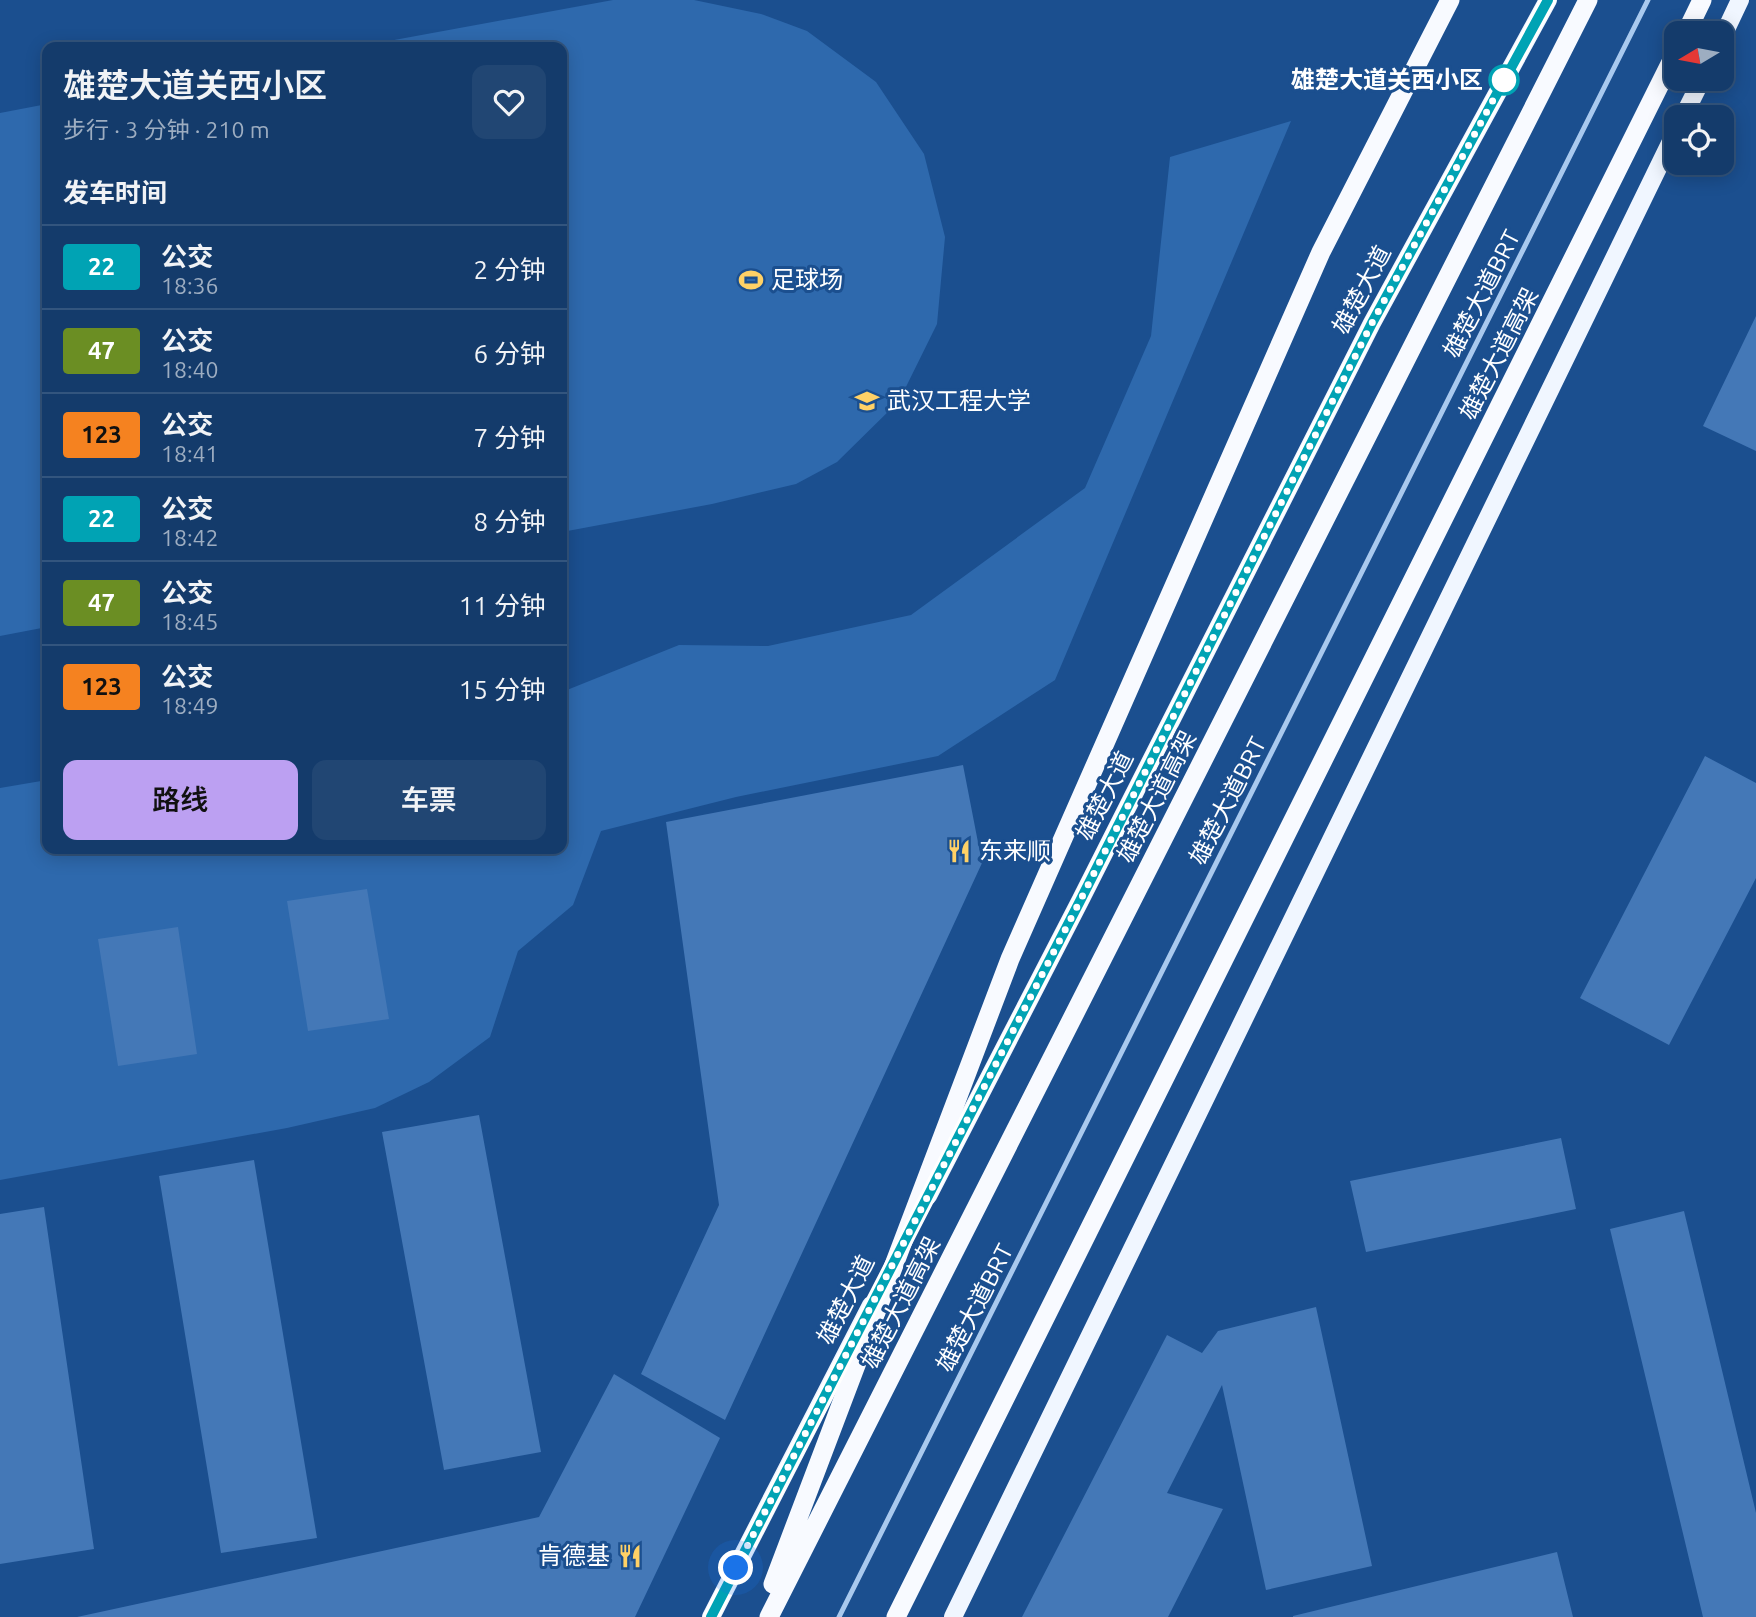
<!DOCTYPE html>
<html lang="zh">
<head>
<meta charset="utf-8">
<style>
	:root { --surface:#143b6b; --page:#214673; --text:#f1f3f6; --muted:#9dadc1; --line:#33557e; --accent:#bca0f2 }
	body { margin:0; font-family:Ubuntu,"Noto Sans SC",sans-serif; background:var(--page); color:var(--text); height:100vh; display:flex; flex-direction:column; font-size:26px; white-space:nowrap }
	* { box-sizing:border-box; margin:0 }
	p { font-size:23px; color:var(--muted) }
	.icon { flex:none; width:38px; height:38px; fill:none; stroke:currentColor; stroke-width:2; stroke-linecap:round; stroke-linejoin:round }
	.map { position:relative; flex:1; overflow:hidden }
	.details { position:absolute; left:42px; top:42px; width:525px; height:812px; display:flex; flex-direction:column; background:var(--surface); border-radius:14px; box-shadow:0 4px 18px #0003,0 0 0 2px var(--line) }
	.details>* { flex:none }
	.badge { padding:0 14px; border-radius:5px; font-size:24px; line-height:46px }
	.needle { width:46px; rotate:260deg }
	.fabs { position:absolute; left:1664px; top:21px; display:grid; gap:14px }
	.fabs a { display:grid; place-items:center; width:70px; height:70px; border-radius:14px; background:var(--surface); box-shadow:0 4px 18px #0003,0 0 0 2px var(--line); font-size:35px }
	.you { position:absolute; width:35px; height:35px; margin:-18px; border:5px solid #fff; border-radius:50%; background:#1a73e8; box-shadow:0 0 0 10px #1a73e833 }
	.map>.badge { position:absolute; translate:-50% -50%; box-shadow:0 0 0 4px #fff }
	h2 { padding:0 21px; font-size:26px; line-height:63px }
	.round { display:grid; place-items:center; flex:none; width:74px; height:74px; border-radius:14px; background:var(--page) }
	.overview { display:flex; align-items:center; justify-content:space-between; height:119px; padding:0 21px }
	h1 { font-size:33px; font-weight:600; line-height:52px }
	.button { display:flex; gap:14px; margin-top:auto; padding:14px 21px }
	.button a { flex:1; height:80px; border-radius:14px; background:var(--accent); color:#111; font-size:28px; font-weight:600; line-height:80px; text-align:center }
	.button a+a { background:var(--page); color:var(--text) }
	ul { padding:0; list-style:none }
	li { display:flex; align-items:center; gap:21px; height:84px; padding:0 21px; border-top:2px solid var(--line) }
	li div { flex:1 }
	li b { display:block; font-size:26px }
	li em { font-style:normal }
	li .badge { min-width:77px; font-weight:700; text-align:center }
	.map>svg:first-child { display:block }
</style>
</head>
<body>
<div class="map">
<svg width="1756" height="1617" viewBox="0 0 1756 1617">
	<rect width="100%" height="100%" fill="#1b4f8f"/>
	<path fill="#2e69ad" d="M 613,0 L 694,0 L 761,14 L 807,31 L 876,82 L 924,154 L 945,237 L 937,324 L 899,401 L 837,462 L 796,484 L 712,504 L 562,532 L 562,47 L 356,47 Z
		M 47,104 L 47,627 L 0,636 L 0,113 Z
		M 1291,121 L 1055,680 L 938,756 L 736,797 L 601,831 L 573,905 L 518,951 L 490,1037 L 429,1082 L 375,1108 L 287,1128 L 0,1180 L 0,788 L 47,780 L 47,849 L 562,849 L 562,692 L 679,645 L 768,646 L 911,615 L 1085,488 L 1151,336 L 1170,157 Z"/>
	<path fill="#4478b7" d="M 1756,316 L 1756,451 L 1703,426 Z
		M 1705,756 L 1756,783 L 1756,878 L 1669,1045 L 1580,998 Z
		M 963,765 L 982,863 L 725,1420 L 641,1374 L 719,1205 L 666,822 Z
		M 367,889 L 389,1019 L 308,1031 L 287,901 Z
		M 178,927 L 197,1054 L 118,1066 L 98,939 Z
		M 479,1115 L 541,1452 L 444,1470 L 382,1132 Z
		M 1561,1138 L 1576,1209 L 1366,1252 L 1350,1181 Z
		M 254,1160 L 317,1538 L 221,1553 L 159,1176 Z
		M 44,1207 L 94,1549 L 0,1564 L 0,1214 Z
		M 1684,1211 L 1756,1513 L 1756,1617 L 1703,1617 L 1610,1229 Z
		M 1316,1307 L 1372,1566 L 1266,1590 L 1222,1385 L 1167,1493 L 1223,1509 L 1168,1617 L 1022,1617 L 1167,1335 L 1202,1353 L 1218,1331 Z
		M 614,1374 L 720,1438 L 635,1617 L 77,1617 L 539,1517 Z
		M 1557,1552 L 1573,1617 L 1293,1617 L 1293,1616 Z"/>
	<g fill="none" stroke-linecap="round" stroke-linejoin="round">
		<path stroke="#a9c9ee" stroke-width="5" d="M 839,1617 L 1648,0"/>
		<path stroke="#f0f6ff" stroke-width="18" d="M 1722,38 L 1740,0
			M 1683,117 L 1702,79
			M 928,1196 L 1080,901 L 1372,323 L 1548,0
			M 711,1617 L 871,1305
			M 953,1617 L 1676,131"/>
		<path stroke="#f8faff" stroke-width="19" d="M 1686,33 L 1702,0
			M 773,1584 L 1010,959 L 1321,252 L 1450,0
			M 769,1617 L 1588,0
			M 896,1617 L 1676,52"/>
	</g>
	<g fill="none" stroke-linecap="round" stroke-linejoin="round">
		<g stroke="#fff" stroke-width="16">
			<path id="line" d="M 711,1617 L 1080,901 L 1372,323 L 1548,0"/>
		</g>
		<use href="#line" stroke="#00a3b4" stroke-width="10"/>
		<path stroke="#fff" stroke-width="7" stroke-dasharray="0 12.6" d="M 736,1568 L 1080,901 L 1372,323 L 1510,69 L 1504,80"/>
	</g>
	<defs>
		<g id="stadium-bare" transform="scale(1.89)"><path d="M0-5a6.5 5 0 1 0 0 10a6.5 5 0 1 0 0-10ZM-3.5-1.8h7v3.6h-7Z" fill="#ffd166" stroke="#1b4f8f" stroke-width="2.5" paint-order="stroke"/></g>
		<g id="university-bare" transform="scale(1.89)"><path d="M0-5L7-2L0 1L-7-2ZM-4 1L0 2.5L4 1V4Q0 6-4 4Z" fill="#ffd166" stroke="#1b4f8f" stroke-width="2.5" paint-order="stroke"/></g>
		<g id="restaurant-bare" transform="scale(1.89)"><path d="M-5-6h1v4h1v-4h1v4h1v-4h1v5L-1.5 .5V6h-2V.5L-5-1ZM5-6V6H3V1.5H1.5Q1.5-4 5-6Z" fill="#ffd166" stroke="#1b4f8f" stroke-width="2.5" paint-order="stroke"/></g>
	</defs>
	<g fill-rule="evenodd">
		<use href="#stadium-bare" x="751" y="280"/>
		<use href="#university-bare" x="867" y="401"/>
		<use href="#restaurant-bare" x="959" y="851"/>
		<use href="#restaurant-bare" x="630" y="1556"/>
	</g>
	<circle fill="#fff" stroke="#00a3b4" stroke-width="3.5" cx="1504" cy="80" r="14"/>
	<g text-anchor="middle" stroke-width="6" stroke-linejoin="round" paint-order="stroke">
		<g font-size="24" font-weight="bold" fill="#fff" stroke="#1b4f8f" text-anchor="end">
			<text x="1483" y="88">雄楚大道关西小区</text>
		</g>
		<g font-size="24" fill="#fff" stroke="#1b4f8f" text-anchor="start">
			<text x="771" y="288">足球场</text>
			<text x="887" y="409">武汉工程大学</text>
			<text x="979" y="859">东来顺</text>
			<text x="610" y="1564" text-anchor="end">肯德基</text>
		</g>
		<g font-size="24" fill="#fff" stroke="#1b4f8f">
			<text transform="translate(1362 290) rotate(-62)" y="8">雄楚大道</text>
			<text transform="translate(1482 294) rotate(-63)" y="8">雄楚大道BRT</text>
			<text transform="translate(1499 354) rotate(-63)" y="8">雄楚大道高架</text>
			<text transform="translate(1105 796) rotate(-63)" y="8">雄楚大道</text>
			<text transform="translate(1157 797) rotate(-63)" y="8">雄楚大道高架</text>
			<text transform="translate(1228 801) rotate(-63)" y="8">雄楚大道BRT</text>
			<text transform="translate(846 1300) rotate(-63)" y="8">雄楚大道</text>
			<text transform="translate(901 1303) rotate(-63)" y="8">雄楚大道高架</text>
			<text transform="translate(975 1308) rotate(-63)" y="8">雄楚大道BRT</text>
		</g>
	</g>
</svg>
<div class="fabs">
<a><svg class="needle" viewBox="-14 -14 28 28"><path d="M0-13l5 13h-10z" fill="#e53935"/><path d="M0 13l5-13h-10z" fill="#9dadc1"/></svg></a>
<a><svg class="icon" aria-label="locate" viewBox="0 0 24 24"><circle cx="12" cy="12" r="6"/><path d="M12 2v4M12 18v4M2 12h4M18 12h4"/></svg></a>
</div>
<div class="you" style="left:736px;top:1568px"></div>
<section class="details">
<div class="overview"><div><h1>雄楚大道关西小区</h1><p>步行 · 3 分钟 · 210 m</p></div><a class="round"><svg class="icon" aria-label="heart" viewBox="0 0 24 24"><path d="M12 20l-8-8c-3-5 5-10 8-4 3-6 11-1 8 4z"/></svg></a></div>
<h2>发车时间</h2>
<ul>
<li><span class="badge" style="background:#00a3b4;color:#fff">22</span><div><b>公交</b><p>18:36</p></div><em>2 分钟</em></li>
<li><span class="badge" style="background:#6b8e23;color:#fff">47</span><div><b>公交</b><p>18:40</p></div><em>6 分钟</em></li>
<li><span class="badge" style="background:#f58220;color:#111">123</span><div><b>公交</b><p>18:41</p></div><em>7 分钟</em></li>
<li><span class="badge" style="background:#00a3b4;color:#fff">22</span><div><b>公交</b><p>18:42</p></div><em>8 分钟</em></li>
<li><span class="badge" style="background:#6b8e23;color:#fff">47</span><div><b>公交</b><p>18:45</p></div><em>11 分钟</em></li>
<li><span class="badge" style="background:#f58220;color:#111">123</span><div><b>公交</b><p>18:49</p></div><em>15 分钟</em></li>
</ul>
<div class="button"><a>路线</a><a>车票</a></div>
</section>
</div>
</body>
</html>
